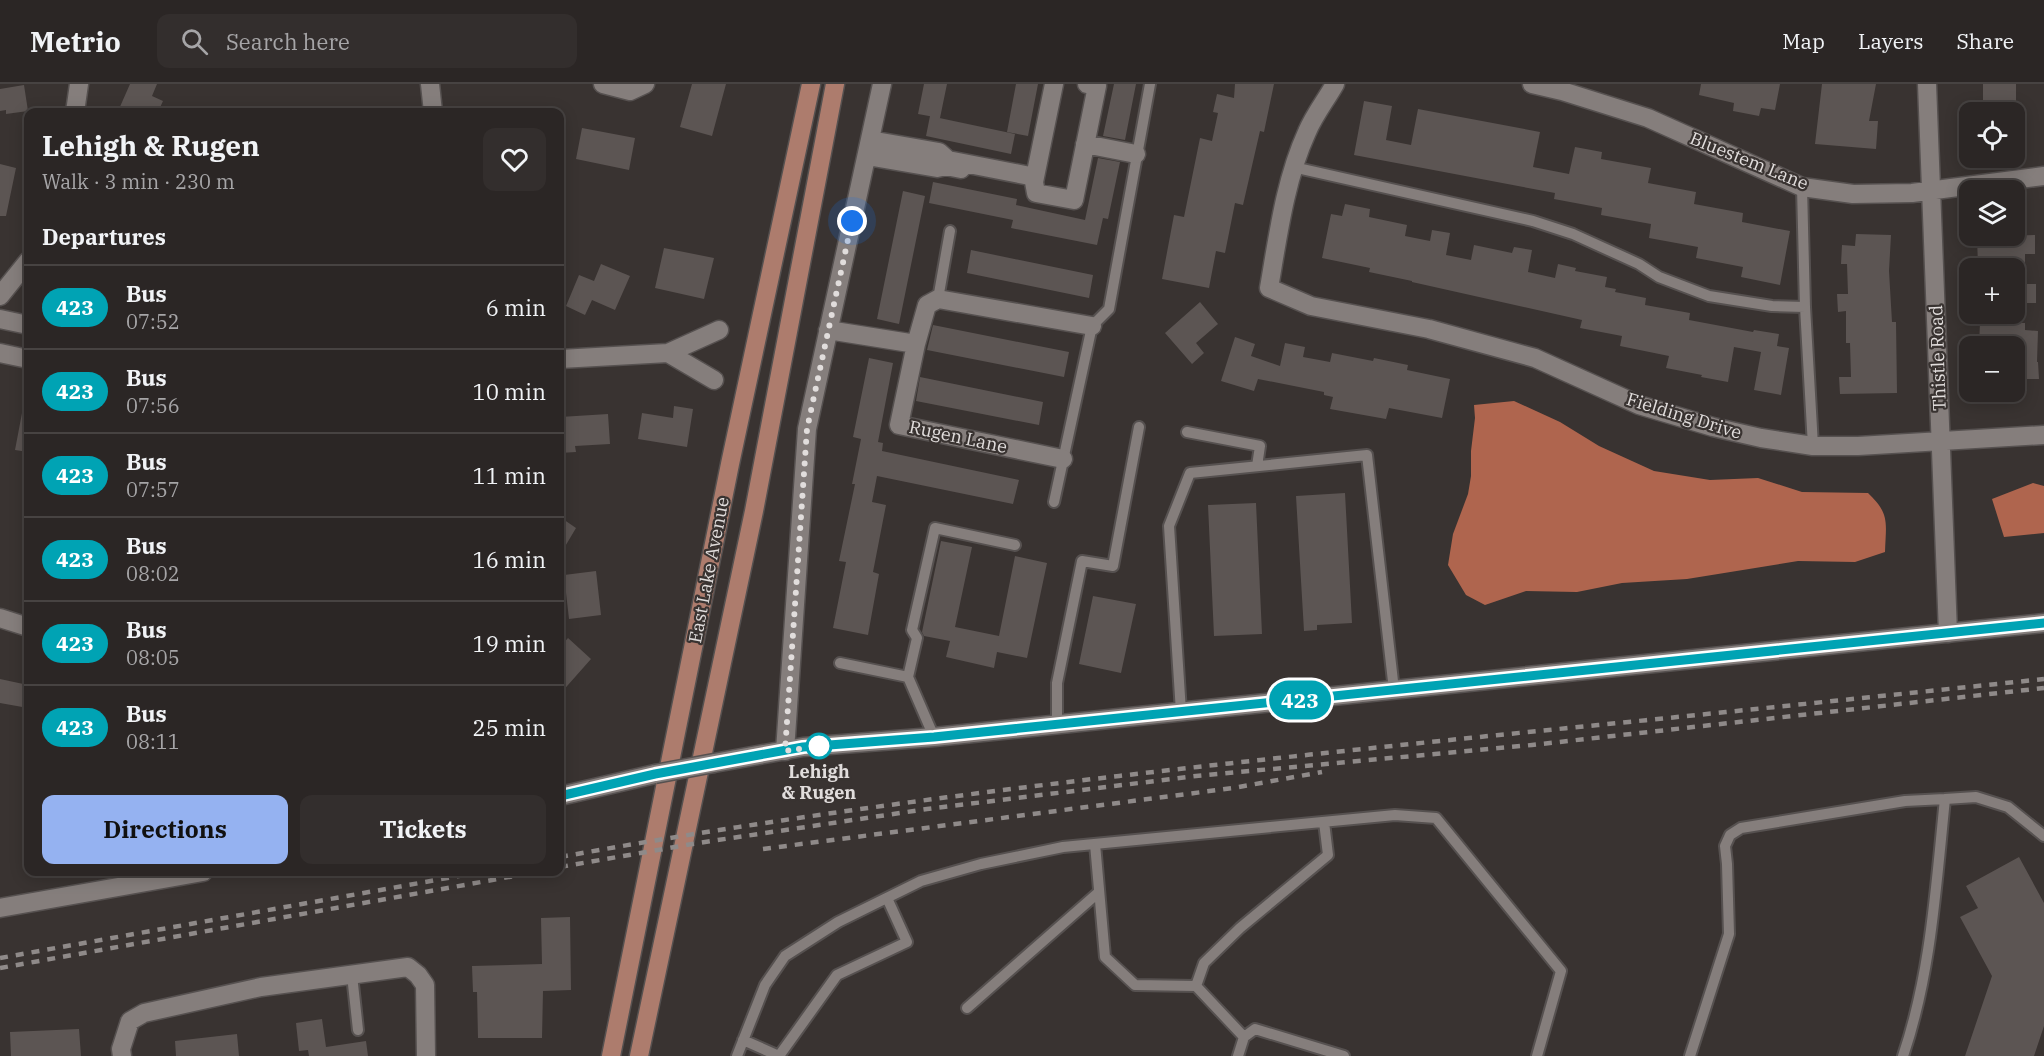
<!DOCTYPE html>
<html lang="en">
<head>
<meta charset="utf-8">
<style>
	:root { --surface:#2b2625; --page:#332e2d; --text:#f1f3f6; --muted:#a6a5a7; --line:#474342; --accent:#95b2f1 }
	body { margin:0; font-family:"IBM Plex Serif",serif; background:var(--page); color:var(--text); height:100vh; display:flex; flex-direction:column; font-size:22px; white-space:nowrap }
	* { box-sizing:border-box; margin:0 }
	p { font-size:20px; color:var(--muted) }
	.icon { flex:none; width:33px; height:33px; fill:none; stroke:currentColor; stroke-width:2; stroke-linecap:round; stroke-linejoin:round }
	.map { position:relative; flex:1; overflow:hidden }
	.sheet { position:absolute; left:24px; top:24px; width:540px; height:768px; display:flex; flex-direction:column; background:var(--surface); border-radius:12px; box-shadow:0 3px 15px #0003,0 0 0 2px var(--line) }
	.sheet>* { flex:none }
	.badge { padding:0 12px; border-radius:20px; font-size:21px; line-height:39px }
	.tools { position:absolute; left:1959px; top:18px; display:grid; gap:12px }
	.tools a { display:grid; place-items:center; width:66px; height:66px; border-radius:12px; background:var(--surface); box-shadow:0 3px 15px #0003,0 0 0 2px var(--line); font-size:30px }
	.you { position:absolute; width:30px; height:30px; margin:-15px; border:4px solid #fff; border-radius:50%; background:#1a73e8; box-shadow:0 0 0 9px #1a73e833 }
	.map>.badge { position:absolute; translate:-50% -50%; box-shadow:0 0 0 3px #fff }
	h2 { padding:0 18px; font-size:22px; line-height:54px }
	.round { display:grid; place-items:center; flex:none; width:63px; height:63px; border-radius:12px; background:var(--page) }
	.overview { display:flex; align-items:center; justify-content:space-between; height:102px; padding:0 18px }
	h1 { font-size:28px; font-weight:800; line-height:45px }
	.cta { display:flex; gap:12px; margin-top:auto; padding:12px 18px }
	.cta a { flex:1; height:69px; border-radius:12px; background:var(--accent); color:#111; font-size:24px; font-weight:800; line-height:69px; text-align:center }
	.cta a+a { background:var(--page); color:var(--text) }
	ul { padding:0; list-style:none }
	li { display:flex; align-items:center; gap:18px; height:84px; padding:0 18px; border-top:2px solid var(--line) }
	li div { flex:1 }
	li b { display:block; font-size:22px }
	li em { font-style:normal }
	li .badge { min-width:66px; font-weight:700; text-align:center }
	header { display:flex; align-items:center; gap:36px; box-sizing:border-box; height:84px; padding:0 30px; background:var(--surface); border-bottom:2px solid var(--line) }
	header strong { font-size:28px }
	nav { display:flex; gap:33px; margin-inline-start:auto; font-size:21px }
	.search { width:420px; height:54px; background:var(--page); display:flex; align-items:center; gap:15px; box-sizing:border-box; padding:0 21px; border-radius:12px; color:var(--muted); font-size:22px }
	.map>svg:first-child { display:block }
</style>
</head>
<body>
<header>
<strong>Metrio</strong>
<div class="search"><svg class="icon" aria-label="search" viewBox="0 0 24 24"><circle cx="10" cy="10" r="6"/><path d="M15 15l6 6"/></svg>Search here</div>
<nav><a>Map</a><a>Layers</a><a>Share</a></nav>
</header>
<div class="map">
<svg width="2044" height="972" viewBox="0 0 2044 972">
	<rect width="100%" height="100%" fill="#393331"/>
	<path fill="#af654e" d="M 1514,317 L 1560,338 L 1599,362 L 1654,387 L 1710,396 L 1758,394 L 1802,408 L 1868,409 C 1890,430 1886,438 1885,468 L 1855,478 L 1798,477 L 1687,495 L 1622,499 L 1577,508 L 1526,507 L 1485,521 L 1466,511 L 1448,481 L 1453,450 L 1468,410 L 1471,392 L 1471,367 L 1475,334 L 1474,321 Z
		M 2033,399 L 2044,402 L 2044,449 L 2004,453 L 1992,415 Z"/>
	<path fill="#5c5553" d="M 130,0 L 157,0 L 152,12 L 163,17 L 158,28 L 127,28 L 119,25 Z
		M 692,0 L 726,0 L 712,52 L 680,43 Z
		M 924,0 L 947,0 L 940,34 L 918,30 Z
		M 1016,0 L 1038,0 L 1028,52 L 1007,48 Z
		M 1114,0 L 1136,0 L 1125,56 L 1103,52 Z
		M 1235,0 L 1274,0 L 1264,48 L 1260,47 L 1243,121 L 1235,119 L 1225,169 L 1216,167 L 1209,204 L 1162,195 L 1174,131 L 1184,133 L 1200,54 L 1212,57 L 1218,29 L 1213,28 L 1217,10 L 1234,14 Z
		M 1701,0 L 1780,0 L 1775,26 L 1761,24 L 1759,32 L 1733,27 L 1734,19 L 1699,11 Z
		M 1822,0 L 1876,0 L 1869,37 L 1878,37 L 1876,65 L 1815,60 Z
		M 1983,0 L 2016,0 L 2016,28 L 1983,28 Z
		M 24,1 L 28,27 L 6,30 L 6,26 L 0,27 L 0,5 Z
		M 1364,17 L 1392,22 L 1386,56 L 1411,61 L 1418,25 L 1540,48 L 1533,83 L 1569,90 L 1575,63 L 1602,68 L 1601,75 L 1651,84 L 1648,99 L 1696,108 L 1694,120 L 1743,129 L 1742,138 L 1790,147 L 1780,201 L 1741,193 L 1743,183 L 1696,174 L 1698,163 L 1649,154 L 1651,140 L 1601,131 L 1602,124 L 1554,115 L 1555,109 L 1354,71 Z
		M 930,32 L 1015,50 L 1011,70 L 926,52 Z
		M 582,44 L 635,54 L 629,86 L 576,75 Z
		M 1098,74 L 1120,78 L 1108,135 L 1103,134 L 1097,161 L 1011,144 L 1013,136 L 929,119 L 933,98 L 1017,115 L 1016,121 L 1085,136 Z
		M 0,80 L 16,84 L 6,132 L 0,132 Z
		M 903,107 L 925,112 L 899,240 L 877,235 Z
		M 1345,120 L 1370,125 L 1369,133 L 1407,141 L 1405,152 L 1430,157 L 1432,146 L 1450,149 L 1446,171 L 1471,176 L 1474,161 L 1512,169 L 1514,163 L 1532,166 L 1528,188 L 1555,194 L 1558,180 L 1576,184 L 1575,187 L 1607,193 L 1605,203 L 1616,205 L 1615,208 L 1646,214 L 1645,221 L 1690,229 L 1689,236 L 1753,248 L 1754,246 L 1779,250 L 1777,262 L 1789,264 L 1781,311 L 1754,306 L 1761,268 L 1734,263 L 1728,298 L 1701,293 L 1702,291 L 1666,284 L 1669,272 L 1620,262 L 1622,252 L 1580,244 L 1582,236 L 1412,198 L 1412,197 L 1369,188 L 1370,184 L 1322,174 L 1331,130 L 1342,132 Z
		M 1856,150 L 1891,151 L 1889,187 L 1892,238 L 1896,238 L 1897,309 L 1840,310 L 1839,293 L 1851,293 L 1850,259 L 1846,259 L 1846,227 L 1838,228 L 1837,210 L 1848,210 L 1847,180 L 1841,180 L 1842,161 L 1855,162 Z
		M 2035,151 L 2035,170 L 2025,170 L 2025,181 L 1978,182 L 1977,153 Z
		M 664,164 L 714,174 L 704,215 L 655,204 Z
		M 971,166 L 1093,191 L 1089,214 L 967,189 Z
		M 601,180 L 630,192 L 615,226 L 592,216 L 585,231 L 566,222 L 579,191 L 594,197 Z
		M 2014,200 L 2036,200 L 2036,219 L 2014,219 Z
		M 1200,218 L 1218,240 L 1196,259 L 1204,269 L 1192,280 L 1165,249 Z
		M 1980,238 L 2025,239 L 2025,246 L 2038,247 L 2037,278 L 2038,278 L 2039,295 L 2027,295 L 2027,307 L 2014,307 L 2014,262 L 1979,262 Z
		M 933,241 L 1069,268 L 1064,293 L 927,266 Z
		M 1235,253 L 1255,260 L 1251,272 L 1280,282 L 1285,259 L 1305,263 L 1303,273 L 1330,278 L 1332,269 L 1373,277 L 1374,274 L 1408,281 L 1407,286 L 1450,295 L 1442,334 L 1389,324 L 1386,335 L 1330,325 L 1333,313 L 1324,311 L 1324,308 L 1258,295 L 1254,307 L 1221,297 Z
		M 869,274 L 893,279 L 878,358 L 883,359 L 882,367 L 1019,396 L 1013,420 L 877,392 L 872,418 L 886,421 L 873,488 L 879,490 L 868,551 L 833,544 L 846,478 L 839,477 L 855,400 L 852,400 L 861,355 L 853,353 Z
		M 920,293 L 1043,318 L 1039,341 L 916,317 Z
		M 674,322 L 693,325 L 687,363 L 638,355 L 642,329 L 673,334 Z
		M 22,329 L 28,330 L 28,368 L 15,366 Z
		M 608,330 L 610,360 L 575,362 L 576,368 L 560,369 L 560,333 Z
		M 1345,409 L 1352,539 L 1317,541 L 1317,546 L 1304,547 L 1296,412 Z
		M 1256,419 L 1262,550 L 1214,552 L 1208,421 Z
		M 560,433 L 576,444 L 560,471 Z
		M 941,457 L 972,463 L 955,543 L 999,552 L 1015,472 L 1047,479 L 1027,574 L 997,568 L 994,584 L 946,573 L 950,557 L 924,552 L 922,548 Z
		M 596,487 L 601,531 L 569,535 L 564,491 Z
		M 1093,512 L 1136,520 L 1121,589 L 1079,580 Z
		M 568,554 L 591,575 L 560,610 L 560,563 Z
		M 0,595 L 28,601 L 28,624 L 0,619 Z
		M 2019,773 L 2044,819 L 2044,942 L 2034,972 L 1965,972 L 1992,892 L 1960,833 L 1978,824 L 1966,802 Z
		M 570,833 L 571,906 L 543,907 L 542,954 L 478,954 L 477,908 L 473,908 L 472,882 L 542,880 L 541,834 Z
		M 322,935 L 326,963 L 366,957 L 368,972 L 309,972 L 308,966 L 299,967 L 296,939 Z
		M 79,945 L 81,972 L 11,972 L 10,948 Z
		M 237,950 L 239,972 L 176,972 L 175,957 Z"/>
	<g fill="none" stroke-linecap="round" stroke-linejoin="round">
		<g stroke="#565150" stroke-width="14">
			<path id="lane" d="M 1293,83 L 1533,137 L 1573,150 L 1639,180 L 1659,193 L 1709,212 L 1772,222 L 1805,223
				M 1802,103 L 1805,223 L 1813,362
				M 938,215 L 950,147
				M 1187,348 L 1260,362 L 1257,382
				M 1054,418 L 1092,242 L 1109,225 L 1150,0
				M 840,579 L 908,593 L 934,653
				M 908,593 L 917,554 L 912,546 L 935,444 L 1015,461
				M 1181,628 L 1169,442 L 1190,389 L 1367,371 L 1394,606
				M 1057,641 L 1057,599 L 1082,477 L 1113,482 L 1139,343
				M 1095,760 L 1105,873 L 1135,901 L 1196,902 L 1244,953
				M 352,891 L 358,946
				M 1196,902 L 1204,879 L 1240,844 L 1328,771 L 1324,738
				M 967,924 L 1099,808
				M 743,956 L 779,972 L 837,891 L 907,858 L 887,814
				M 737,972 L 765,901 L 785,872 L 838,838 L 921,797 L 981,780 L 1063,763 L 1395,731 L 1436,734 L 1561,887 L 1537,972
				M 1238,972 L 1244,953 L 1255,945 L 1344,972
				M 1690,972 L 1729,850 L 1727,780 L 1725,762 L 1730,751 L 1741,744 L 1905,717 L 1945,715
				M 1903,972 C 1931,890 1936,801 1945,715 L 1976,713 L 2008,723 L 2044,752"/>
		</g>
		<g stroke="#565150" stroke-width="21">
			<path id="street" d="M 430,0 L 433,28
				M 603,0 L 630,7 L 645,0
				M 1054,0 L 1034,98 L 1036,109 L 1074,116 L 1097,2 L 1087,0
				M 1335,0 C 1326,16 1314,31 1307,48 C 1285,96 1278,152 1269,204 L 1311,222 L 1429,245 L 1535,274 L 1639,321 L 1713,343 L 1761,354 L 1813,362 L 1858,362 L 2044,351
				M 1532,0 L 1562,7 L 1648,34 L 1802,103 L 1853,110 L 1912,109 L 2044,92
				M 1927,0 L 1948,549
				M 75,28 L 79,0
				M 870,56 L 939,68 L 948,76 L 1035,93
				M 1085,60 L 1136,70
				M 867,72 L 937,84 L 946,82 L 961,85
				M 0,212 L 28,177
				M 0,235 L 28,241
				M 828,246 L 916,260 L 927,221 L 938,215 L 1092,242
				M 916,260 L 899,341 L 1063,375
				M 0,269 L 28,275
				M 668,269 L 719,246
				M 560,275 L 668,269 L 714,296
				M 0,534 L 28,543
				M 785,667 L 807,345 L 882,0
				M 122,972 L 121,965 L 130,937 L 144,929 L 261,903 L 408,883 L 418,891 L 425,901 L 426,972"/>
		</g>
		<g stroke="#565150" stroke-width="21">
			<path id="secondary" d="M 714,679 L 803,663 L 934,653 L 2044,539
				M 560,712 L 655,690
				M 0,824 L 203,788"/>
		</g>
		<g stroke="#565150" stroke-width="21">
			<path id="primary" d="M 611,972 L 730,380 L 811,0
				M 639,972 L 754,427 L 835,0"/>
		</g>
		<use href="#lane" stroke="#857e7c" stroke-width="10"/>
		<use href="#street" stroke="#857e7c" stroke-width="18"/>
		<use href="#secondary" stroke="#857e7c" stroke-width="18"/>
		<use href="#primary" stroke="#ad7c6d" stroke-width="18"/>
		<path stroke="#8f8a89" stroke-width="4.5" stroke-dasharray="8 8" stroke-linecap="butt" d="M 763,765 L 1233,704 L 1322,688
			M 560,773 C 880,715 1204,681 1528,648 C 1700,631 1872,613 2044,595
			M 560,783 L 698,759 L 927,725 L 1196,692 L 1532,661 L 2044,604
			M 0,874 L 481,788
			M 0,884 L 537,788"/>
		<g stroke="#565150" stroke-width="21" stroke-linecap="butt">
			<path id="secondary-bridge" d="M 655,690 L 714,679"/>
		</g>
		<use href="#secondary-bridge" stroke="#857e7c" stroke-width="18"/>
	</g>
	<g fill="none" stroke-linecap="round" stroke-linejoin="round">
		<g stroke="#fff" stroke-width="14">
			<path id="line" d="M 560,712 L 655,690 L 803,663 L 934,653 L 2044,539"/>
		</g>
		<use href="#line" stroke="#00a3b4" stroke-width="9"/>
		<path stroke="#e1dddc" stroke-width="6" stroke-dasharray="0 10.8" d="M 819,662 L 825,661 L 785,667 L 807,345 L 852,137"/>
	</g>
	<circle fill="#fff" stroke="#00a3b4" stroke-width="3" cx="819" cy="662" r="12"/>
	<g text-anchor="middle" stroke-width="4.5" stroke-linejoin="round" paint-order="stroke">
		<g font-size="18" fill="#e1dddc" stroke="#393331">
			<text transform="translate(1749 77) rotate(22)" y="6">Bluestem Lane</text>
			<text transform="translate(1938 274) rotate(-92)" y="6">Thistle Road</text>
			<text transform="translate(1684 332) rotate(17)" y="6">Fielding Drive</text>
			<text transform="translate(958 353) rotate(12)" y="6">Rugen Lane</text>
			<text transform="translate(709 486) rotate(-79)" y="6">East Lake Avenue</text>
		</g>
		<g font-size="18" font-weight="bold" fill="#e1dddc" stroke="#393331">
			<text x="819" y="694">Lehigh<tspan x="819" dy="21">&amp; Rugen</tspan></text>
		</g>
	</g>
</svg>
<div class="tools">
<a><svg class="icon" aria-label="locate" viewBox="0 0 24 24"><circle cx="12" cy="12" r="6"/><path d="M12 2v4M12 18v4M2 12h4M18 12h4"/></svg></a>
<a><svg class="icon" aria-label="layers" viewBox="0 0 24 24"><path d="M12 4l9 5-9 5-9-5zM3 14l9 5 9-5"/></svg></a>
<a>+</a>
<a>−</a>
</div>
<div class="you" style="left:852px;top:137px"></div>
<b class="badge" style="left:1300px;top:616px;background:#00a3b4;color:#fff">423</b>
<section class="sheet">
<div class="overview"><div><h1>Lehigh &amp; Rugen</h1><p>Walk · 3 min · 230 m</p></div><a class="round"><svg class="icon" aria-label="heart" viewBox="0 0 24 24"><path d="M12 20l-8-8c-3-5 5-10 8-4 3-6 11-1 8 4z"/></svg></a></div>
<h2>Departures</h2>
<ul>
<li><span class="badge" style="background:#00a3b4;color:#fff">423</span><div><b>Bus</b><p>07:52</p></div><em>6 min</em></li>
<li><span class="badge" style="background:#00a3b4;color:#fff">423</span><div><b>Bus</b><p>07:56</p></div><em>10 min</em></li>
<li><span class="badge" style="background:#00a3b4;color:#fff">423</span><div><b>Bus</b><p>07:57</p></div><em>11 min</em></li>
<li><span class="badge" style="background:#00a3b4;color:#fff">423</span><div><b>Bus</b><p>08:02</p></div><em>16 min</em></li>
<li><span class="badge" style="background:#00a3b4;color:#fff">423</span><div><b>Bus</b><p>08:05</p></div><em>19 min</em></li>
<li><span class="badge" style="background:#00a3b4;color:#fff">423</span><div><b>Bus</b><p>08:11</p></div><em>25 min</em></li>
</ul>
<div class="cta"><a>Directions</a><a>Tickets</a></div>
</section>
</div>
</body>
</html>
